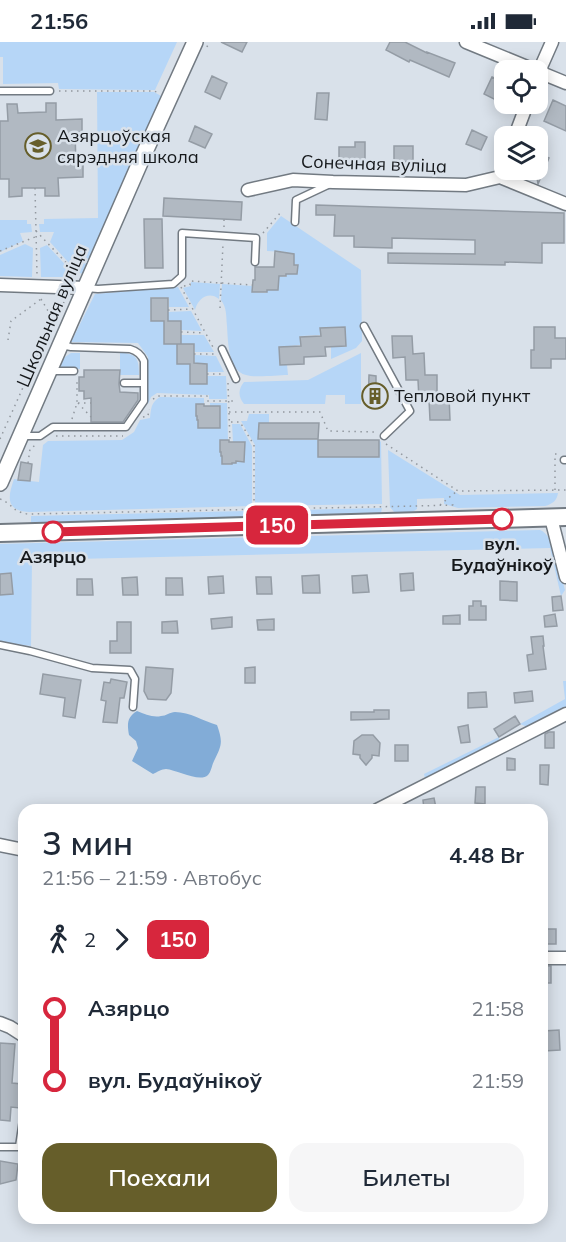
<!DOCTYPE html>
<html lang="ru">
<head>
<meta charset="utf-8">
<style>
	:root { --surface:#fff; --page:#f6f6f7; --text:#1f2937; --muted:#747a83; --accent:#665e2a }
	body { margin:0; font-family:Mulish,sans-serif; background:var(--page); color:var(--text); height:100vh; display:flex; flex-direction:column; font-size:22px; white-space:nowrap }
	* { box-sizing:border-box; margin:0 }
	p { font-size:20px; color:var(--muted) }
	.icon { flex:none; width:33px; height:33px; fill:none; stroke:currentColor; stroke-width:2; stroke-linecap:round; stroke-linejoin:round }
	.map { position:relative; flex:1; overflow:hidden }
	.sheet { position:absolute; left:18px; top:762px; width:530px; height:420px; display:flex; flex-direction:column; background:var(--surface); border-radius:18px; box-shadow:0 3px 15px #0003 }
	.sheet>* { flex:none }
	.badge { padding:0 12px; border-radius:9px; font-size:21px; line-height:39px }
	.tools { position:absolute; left:494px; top:18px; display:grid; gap:12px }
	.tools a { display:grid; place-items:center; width:54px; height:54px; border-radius:12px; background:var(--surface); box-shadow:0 3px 15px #0003; font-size:30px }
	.map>.badge { position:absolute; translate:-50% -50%; box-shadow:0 0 0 3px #fff }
	.legs { display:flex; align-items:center; gap:9px; height:66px; padding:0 24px; font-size:20px }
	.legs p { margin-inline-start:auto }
	.head { display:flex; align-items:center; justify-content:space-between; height:102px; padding:0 24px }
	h1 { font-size:33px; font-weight:600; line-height:45px }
	.primary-button { display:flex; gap:12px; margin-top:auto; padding:12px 24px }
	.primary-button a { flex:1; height:69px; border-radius:18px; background:var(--accent); color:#fff; font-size:24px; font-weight:600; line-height:69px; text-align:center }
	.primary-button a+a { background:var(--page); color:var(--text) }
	ul { padding:0 24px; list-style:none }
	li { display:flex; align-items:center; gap:21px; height:72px; font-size:22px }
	li i { display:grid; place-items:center; width:9px; height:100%; margin:0 8px; background:currentColor }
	li i::after { content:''; width:15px; height:15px; margin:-8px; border:4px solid; border-radius:50%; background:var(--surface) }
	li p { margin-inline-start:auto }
	li:first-child i { background:linear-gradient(#0000 50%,currentColor 0) }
	li:last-child i { background:linear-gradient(currentColor 50%,#0000 0) }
	.status { display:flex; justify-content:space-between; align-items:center; height:42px; padding:0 30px; background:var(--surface); direction:ltr }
	.status svg { height:16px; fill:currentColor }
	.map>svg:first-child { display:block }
</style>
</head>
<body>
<div class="status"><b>21:56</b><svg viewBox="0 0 49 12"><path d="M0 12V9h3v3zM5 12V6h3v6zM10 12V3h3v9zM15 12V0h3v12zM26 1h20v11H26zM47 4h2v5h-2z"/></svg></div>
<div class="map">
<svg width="566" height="1200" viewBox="0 0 566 1200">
	<rect width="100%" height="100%" fill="#d9e1ea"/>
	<path fill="#b6d6f7" d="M 0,0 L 177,0 L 155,48 L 59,47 L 58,41 L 3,42 L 3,15 L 0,15 Z
		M 97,50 L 154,50 L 163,55 L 137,109 L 83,232 L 77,230 L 50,200 L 54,190 L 40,190 L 39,182 L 44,182 L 44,177 L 98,176 Z
		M 281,174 L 361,228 L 362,299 L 356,306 L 331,317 L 331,305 L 346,305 L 345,285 L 320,286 L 320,293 L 300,294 L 300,303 L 279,305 L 280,323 L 287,323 L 288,333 C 276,333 257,336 246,333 C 228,329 228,299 227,284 C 226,274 227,266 221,258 L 222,242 L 252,244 L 252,250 L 266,251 L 267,248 L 278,248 L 279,239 L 276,234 L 286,235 L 287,232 L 297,232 L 298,223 L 294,222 L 294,212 L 285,211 L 285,210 L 267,209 L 267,191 Z
		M 0,178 L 27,178 L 27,182 L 31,182 L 32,190 L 20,191 L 23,199 L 0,210 Z
		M 25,202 L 33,206 L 32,235 L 0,234 L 0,213 Z
		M 47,203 L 73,231 L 73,235 L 41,235 L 40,206 Z
		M 191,240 L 220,242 L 219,257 C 209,249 198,256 195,268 L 183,246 L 191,244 Z
		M 178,245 L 189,265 L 169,265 L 169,256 L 151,255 L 150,279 L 164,279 L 164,302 L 177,302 L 178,322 L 190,322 L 207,334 L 226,334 L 227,357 L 209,357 L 209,353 L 157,351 L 151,355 L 148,362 L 148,315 L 138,301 L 71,300 L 95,252 Z
		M 191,269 L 202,289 L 181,288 L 181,279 L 168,279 L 168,270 Z
		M 181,293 L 204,293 L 214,310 L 195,310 L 194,302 L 181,302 Z
		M 71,311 L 80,311 L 80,327 L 59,326 L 65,315 Z
		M 120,311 C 137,311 139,317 139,333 L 120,333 Z
		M 361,311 L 361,362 L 345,362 L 345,353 L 326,353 L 325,362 L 244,362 C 238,355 238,347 244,340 L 308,338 Z
		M 194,313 L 216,314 L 224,330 L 207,330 L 207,322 L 195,322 Z
		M 160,355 L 204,356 L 204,362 L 196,362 L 197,378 L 198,378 L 198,386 L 207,386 L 207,385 L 220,384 L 221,364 L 210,364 L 210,361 L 227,361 L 228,398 L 220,398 L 221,414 L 222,414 L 222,422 L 231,423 L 232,421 L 244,419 L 245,401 L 233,400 L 232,382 L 240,382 L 252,404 L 252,464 L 29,470 C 5,469 8,454 14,437 L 39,440 L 43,403 L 48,399 L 122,398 L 134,390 L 140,378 L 150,376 C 151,367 151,360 160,355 Z
		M 249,372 L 269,372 L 269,381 L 259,381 L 259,397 L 318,398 L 319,415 L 379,415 L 379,398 L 381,400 L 382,462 L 255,464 L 255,403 L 241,379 L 247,379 Z
		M 388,408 L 460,453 L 558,451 C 557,458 553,462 545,464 L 458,466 L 444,462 L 444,456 L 417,457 L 417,467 C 410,472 403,471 395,471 L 390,465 Z
		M 382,466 L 381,471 L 376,474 L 31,482 L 31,474 Z
		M 540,488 C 555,493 561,533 565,548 L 561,554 L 550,506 L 32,518 L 31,604 L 0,600 L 0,502 Z
		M 563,639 L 566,639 L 566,666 L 528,685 L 520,682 L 565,657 Z
		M 499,695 L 499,700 L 428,738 L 425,736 L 424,732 Z"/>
	<path fill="#82acd7" d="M 137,669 C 145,672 153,676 161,674 C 166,674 170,670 175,670 C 190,670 203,679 217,683 C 223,700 222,703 214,719 C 212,723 211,730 208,733 C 200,741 177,728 166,727 C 162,727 157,730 153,732 L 132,719 L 138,706 L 136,699 L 129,693 C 127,682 127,675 137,669 Z"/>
	<path fill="#b1b9c2" stroke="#949ca5" stroke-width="1.5" d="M 221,0 L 247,0 L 242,10 Z
		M 390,0 L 405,0 L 427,11 L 427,10 L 455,21 L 449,35 L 410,18 L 409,20 L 386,8 Z
		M 212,34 L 227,41 L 220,57 L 205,50 Z
		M 492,35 L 504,40 L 504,45 L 498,59 L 484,52 Z
		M 317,51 L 329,51 L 327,78 L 315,77 Z
		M 553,58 L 566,64 L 566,89 L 544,79 Z
		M 46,61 L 56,61 L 56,78 L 82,77 L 82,90 L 75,90 L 76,123 L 83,122 L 83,135 L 58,136 L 59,154 L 45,154 L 45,146 L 22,146 L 22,154 L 9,155 L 9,137 L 0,137 L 0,79 L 8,79 L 7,62 L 17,62 L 18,71 L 46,70 Z
		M 195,84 L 212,92 L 205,106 L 189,99 Z
		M 472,88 L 487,95 L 481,108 L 466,102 Z
		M 355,100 L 365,100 L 365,118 L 339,119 L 339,105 L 355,105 Z
		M 394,104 L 413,104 L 413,120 L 394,120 Z
		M 537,111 L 549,116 L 538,142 L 537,136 L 517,128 L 537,128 Z
		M 164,156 L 242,160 L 241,178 L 163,174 Z
		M 316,163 L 564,171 L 564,201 L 542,201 L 542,221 L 505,220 L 505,223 L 388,221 L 388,211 L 475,212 L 475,198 L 392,196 L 392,206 L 354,205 L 354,194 L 334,194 L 335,173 L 316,173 Z
		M 144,177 L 162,177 L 163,226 L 145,226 Z
		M 275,209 L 294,212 L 294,223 L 298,223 L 297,232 L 286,232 L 286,234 L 279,234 L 278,248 L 267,248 L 267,250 L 252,250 L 253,238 L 255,238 L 255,225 L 274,225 Z
		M 151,256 L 168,256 L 168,279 L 181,279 L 181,302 L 164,302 L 164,279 L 151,279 Z
		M 345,285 L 346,304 L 325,305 L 326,314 L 304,315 L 304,322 L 280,323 L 279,305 L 301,304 L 300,295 L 321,294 L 320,286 Z
		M 534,285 L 555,285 L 555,296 L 566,296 L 566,317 L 551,317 L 551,326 L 531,326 L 531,308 L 534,308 Z
		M 392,294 L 412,294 L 413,312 L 424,311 L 425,333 L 437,333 L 437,354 L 449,354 L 450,378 L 430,378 L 429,358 L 419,358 L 418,338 L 406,338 L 405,315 L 393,316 Z
		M 177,302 L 194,302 L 194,321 L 207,322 L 207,342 L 190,342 L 190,322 L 177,322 Z
		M 84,328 L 120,328 L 119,342 L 120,350 L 138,351 L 138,358 L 123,380 L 91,380 L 91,356 L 84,357 L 84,349 L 79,349 L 79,335 L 84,335 Z
		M 369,333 L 376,334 L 376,345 L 383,345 L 383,364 L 368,364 Z
		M 196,362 L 204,362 L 204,364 L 220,364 L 220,386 L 198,386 L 198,378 L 197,378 L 197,374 L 196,374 Z
		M 259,381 L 319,381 L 318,397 L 258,397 Z
		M 220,398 L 229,398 L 229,400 L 245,400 L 244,420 L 236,419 L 236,421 L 232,421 L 232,422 L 222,422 L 222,414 L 221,414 L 221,410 L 220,410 Z
		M 318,398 L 379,398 L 379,415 L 318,415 Z
		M 21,420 L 32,422 L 30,439 L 18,438 Z
		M 11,531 L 13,552 L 0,553 L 0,532 Z
		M 413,531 L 414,548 L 401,549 L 400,532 Z
		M 319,533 L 320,551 L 303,551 L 302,534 Z
		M 367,533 L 369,550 L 353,551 L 352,534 Z
		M 223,534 L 224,551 L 209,552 L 208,535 Z
		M 137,535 L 138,553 L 123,553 L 122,536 Z
		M 256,535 L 271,535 L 272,552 L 257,552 Z
		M 166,536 L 182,536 L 183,553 L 166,553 Z
		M 77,537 L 92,537 L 93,553 L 77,553 Z
		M 500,539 L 517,540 L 517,559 L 500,558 Z
		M 561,554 L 563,568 L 553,569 L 552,555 Z
		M 473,559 L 481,559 L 481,564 L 486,564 L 486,578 L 469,578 L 469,564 L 473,564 Z
		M 555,572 L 557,584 L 545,585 L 544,574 Z
		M 460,573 L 460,582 L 443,582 L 443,574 Z
		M 232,575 L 232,585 L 212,587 L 211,577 Z
		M 274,577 L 274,588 L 258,588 L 257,578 Z
		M 177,579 L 178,591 L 162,591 L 162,580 Z
		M 117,580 L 131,580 L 131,611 L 110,611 L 110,599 L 117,599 Z
		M 543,594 L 544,604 L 543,604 L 546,627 L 529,629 L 527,613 L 533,612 L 531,595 Z
		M 146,625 L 173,627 L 171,651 L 166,658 L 148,657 L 144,649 Z
		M 255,625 L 255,641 L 245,641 L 245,626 Z
		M 43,632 L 81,638 L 75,676 L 63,674 L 65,656 L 40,652 Z
		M 111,637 L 127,640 L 124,656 L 120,656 L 117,681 L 103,680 L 106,659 L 101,658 L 104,640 L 110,641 Z
		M 532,649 L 533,659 L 515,661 L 514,651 Z
		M 486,650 L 487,665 L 468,666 L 468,651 Z
		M 374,668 L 389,668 L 389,677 L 351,678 L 351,670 L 374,670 Z
		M 515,674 L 520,682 L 499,695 L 494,687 Z
		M 468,683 L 470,700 L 461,701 L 458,685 Z
		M 549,690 L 554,690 L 554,706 L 545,706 L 545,692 Z
		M 362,693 L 373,693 L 380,701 L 379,714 L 372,713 L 372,716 L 366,723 L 360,716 L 360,713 L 353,712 L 354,699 Z
		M 395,703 L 408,703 L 408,719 L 395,719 Z
		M 507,716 L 515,717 L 515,728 L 507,728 Z
		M 540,723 L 549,723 L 548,743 L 540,742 Z
		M 476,745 L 485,745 L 485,762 L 475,761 Z
		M 434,756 L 436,766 L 424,768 L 423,758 Z
		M 547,887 L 556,887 L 556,902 L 547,902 Z
		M 542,924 L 551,924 L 551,941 L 542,941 Z
		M 559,988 L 560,1008 L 544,1009 L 543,989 Z
		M 0,1001 L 15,1002 L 12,1041 L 22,1042 L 20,1066 L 11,1065 L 10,1079 L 0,1078 Z
		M 0,1119 L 18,1122 L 16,1138 L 0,1142 Z"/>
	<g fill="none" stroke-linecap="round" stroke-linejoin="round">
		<g stroke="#727a82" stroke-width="9">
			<path id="service" d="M 0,49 L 50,49
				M 295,180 L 296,158 L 330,142
				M 86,246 L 98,247 L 173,242 L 182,234 L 182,191 L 256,196 L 255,220
				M 364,284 L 410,369 L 384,394
				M 222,307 L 236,337
				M 50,329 L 74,329
				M 124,341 L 144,341
				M 22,394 L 40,394 L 53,385 L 126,385 L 144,359 L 144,319 C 141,312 137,309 130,307 L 71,305 L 61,303
				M 564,418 L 566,418
				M 0,603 L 30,609 L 92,626 L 130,628 L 135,637 L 133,665
				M 0,1105 L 19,1105 L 24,1071"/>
		</g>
		<g stroke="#727a82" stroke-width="15">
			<path id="minor" d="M 466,0 L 566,41
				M 537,34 L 552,0
				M 515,94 L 527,62
				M 500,135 L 566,162
				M 248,148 L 293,138 L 333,140 L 466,143 L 500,135 L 504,125
				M 0,243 L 86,246
				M 551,476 L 566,535
				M 377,768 L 566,672
				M 0,803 L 24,808
				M 542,916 L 566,916
				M 0,981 L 10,985 L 24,994"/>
		</g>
		<g stroke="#727a82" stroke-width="18">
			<path id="tertiary" d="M 0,441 L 139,123 L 195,0"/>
		</g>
		<g stroke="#727a82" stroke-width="20">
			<path id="secondary" d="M 0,491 L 566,475"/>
		</g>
		<path stroke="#92989f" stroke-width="1.5" stroke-dasharray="1.5 4.5" stroke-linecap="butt" d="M 207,5 L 209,0
			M 59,49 L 154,49 L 159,51
			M 35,146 L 37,232
			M 224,185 L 224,177
			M 36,189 L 76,231
			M 263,191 L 281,170
			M 0,209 L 35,195
			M 184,244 L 190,243 L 190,239 L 253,243
			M 181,245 L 214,307
			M 41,257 L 54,279
			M 220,266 L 223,202
			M 168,268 L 192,267
			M 181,290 L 204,291
			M 8,298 L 11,279 L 41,257
			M 194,312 L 214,312
			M 207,332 L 224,332
			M 228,341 L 230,400
			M 153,357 L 159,354 L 207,354 L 207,359 L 236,359
			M 78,361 L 91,375
			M 78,361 L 91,361
			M 229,370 L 320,370 L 328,389 L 376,390 L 377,391
			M 143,375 L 148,374 L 149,367
			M 72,377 L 77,361 L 77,338
			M 231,380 L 240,380 L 254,403 L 254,467
			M 56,394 L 123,394
			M 0,397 L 33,323 L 64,260
			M 386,402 L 458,449 L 566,448
			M 28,421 L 30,407 L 37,402
			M 555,448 L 555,412 L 559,412
			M 0,457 C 13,462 12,470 28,472 L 417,464 L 453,463 L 453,465
			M 440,463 L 457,449"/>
		<use href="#service" stroke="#fff" stroke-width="6"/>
		<use href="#minor" stroke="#fff" stroke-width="12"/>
		<use href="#tertiary" stroke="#fff" stroke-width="15"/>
		<use href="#secondary" stroke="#fff" stroke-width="16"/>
	</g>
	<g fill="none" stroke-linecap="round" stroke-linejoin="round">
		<g stroke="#fff" stroke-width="14">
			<path id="line-1" d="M 53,490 L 502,477"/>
		</g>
		<use href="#line-1" stroke="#d7263d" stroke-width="9"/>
	</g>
	<defs>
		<g id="school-ring" transform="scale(1.35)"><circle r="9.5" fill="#d9e1ea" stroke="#665e2a" stroke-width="1.5"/><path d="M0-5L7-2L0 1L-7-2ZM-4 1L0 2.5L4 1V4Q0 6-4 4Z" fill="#665e2a"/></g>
		<g id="building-ring" transform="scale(1.35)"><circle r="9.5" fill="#d9e1ea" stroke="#665e2a" stroke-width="1.5"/><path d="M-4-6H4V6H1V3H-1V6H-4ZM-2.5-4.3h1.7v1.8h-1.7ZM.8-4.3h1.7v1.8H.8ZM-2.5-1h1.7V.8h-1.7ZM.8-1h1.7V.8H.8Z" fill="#665e2a"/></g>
	</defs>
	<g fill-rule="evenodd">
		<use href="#school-ring" x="38" y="104"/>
		<use href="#building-ring" x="375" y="354"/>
	</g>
	<g fill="#fff" stroke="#d7263d" stroke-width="3">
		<circle cx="502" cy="477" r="10"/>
		<circle cx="53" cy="490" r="10"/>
	</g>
	<g text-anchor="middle" stroke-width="5" stroke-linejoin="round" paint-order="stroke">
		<g font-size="18" fill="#15181b" stroke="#d9e1ea" text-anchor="start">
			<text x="57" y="100">Азярцоўская<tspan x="57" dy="21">сярэдняя школа</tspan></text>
			<text x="394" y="360">Тепловой пункт</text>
		</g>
		<g font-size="18" fill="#15181b" stroke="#d9e1ea">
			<text transform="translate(374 122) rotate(2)" y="6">Сонечная вуліца</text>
			<text transform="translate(52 274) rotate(-67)" y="6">Школьная вуліца</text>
		</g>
		<g font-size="18" font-weight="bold" fill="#15181b" stroke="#d9e1ea">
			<text x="502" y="508">вул.<tspan x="502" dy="21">Будаўнікоў</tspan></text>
			<text x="53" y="521">Азярцо</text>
		</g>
	</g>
</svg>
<div class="tools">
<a><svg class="icon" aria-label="locate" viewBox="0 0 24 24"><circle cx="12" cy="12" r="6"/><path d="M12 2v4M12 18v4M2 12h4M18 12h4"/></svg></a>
<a><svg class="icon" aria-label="layers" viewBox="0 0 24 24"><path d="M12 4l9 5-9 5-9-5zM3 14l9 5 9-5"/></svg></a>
</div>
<b class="badge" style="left:277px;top:483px;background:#d7263d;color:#fff">150</b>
<section class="sheet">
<div class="head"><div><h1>3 мин</h1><p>21:56 – 21:59 · Автобус</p></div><b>4.48 Br</b></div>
<div class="legs"><svg class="icon" aria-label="walk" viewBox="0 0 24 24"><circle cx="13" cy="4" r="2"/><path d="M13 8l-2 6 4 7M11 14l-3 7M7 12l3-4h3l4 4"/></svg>2<svg class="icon" aria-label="forward" viewBox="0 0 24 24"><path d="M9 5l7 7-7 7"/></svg><b class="badge" style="background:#d7263d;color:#fff">150</b></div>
<ul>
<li><i style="color:#d7263d"></i><b>Азярцо</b><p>21:58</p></li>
<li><i style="color:#d7263d"></i><b>вул. Будаўнікоў</b><p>21:59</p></li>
</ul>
<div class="primary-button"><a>Поехали</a><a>Билеты</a></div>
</section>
</div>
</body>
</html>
